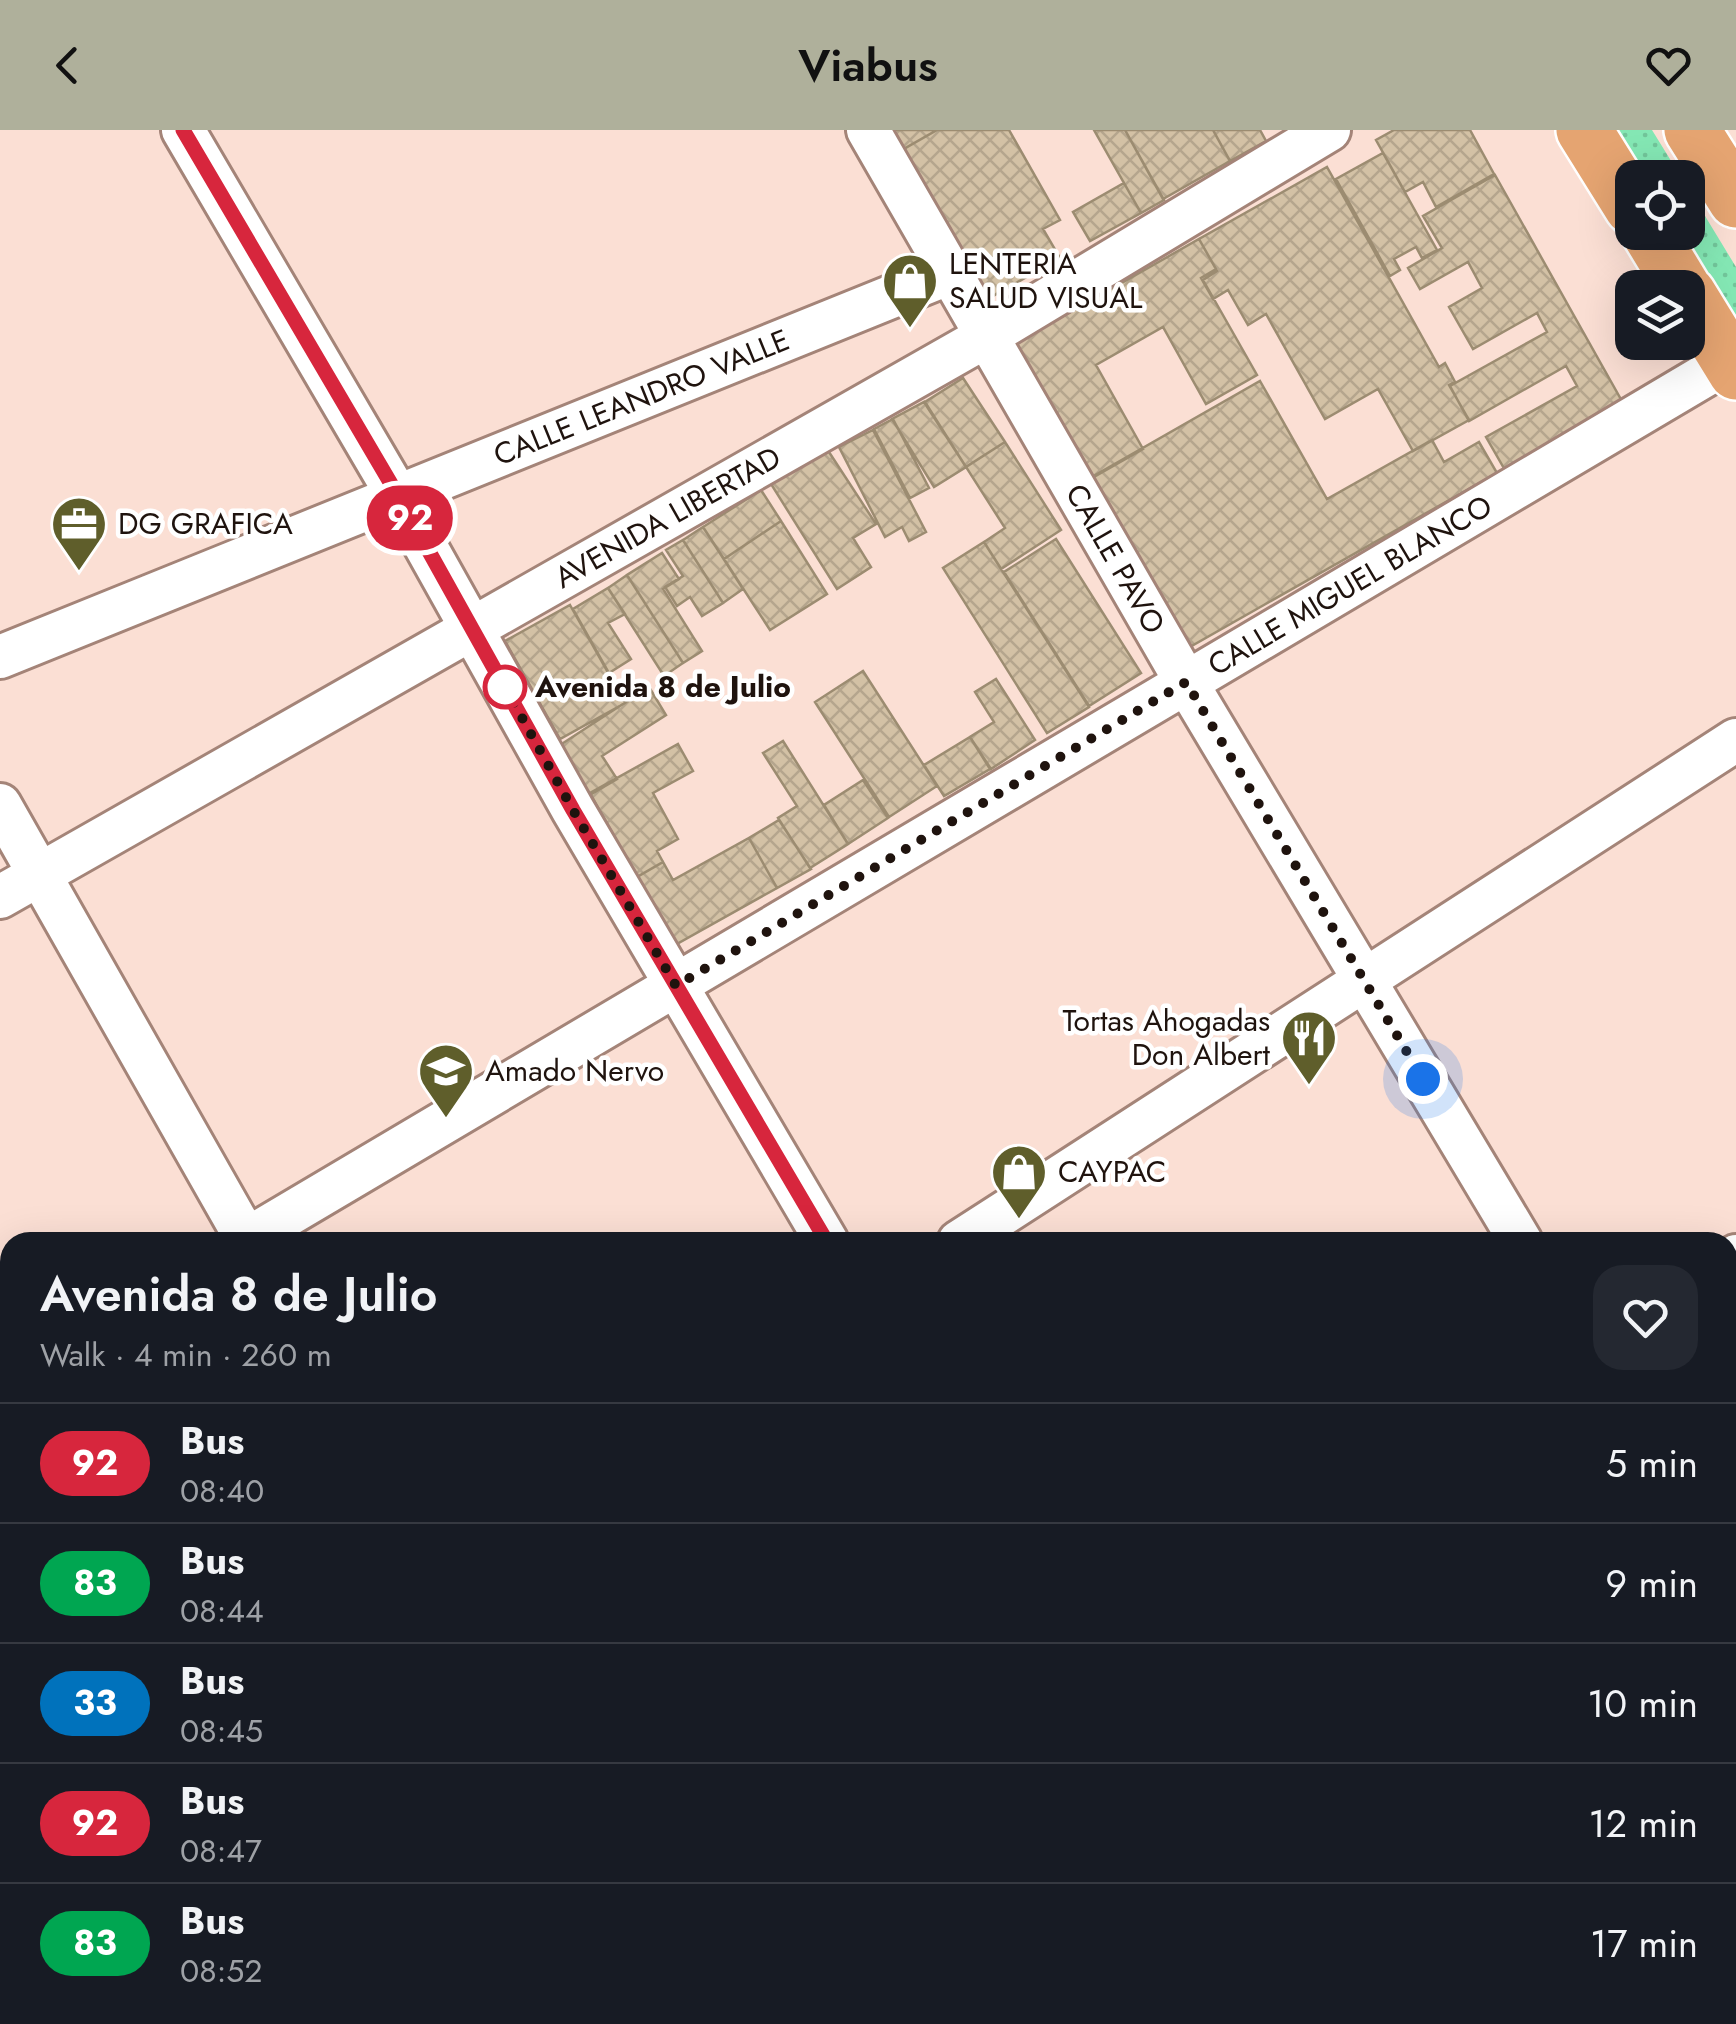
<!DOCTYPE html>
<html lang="en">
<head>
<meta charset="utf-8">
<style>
	:root { --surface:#171b24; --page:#242831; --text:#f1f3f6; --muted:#9ea1a6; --line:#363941; --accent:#afb09b }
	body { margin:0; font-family:Jost,sans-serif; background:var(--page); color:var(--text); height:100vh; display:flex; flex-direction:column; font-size:38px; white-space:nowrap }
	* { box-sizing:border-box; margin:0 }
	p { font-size:32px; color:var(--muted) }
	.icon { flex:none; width:55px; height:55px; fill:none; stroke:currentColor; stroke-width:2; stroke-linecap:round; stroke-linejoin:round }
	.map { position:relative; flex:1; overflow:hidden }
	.panel { position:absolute; left:0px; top:1102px; width:1738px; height:792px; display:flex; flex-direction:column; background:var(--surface); border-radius:30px 30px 0 0; box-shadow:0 10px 40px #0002 }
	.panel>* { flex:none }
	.badge { padding:0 20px; border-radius:32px; font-size:35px; line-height:65px }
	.tools { position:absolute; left:1615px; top:30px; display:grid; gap:20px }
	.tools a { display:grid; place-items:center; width:90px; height:90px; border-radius:20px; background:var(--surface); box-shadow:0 10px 40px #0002; font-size:50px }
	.you { position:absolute; width:50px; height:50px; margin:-25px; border:8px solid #fff; border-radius:50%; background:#1a73e8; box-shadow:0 0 0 15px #1a73e833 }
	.map>.badge { position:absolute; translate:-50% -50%; box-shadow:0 0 0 5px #fff }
	.round { display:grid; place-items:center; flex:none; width:105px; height:105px; border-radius:30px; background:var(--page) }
	.headline { display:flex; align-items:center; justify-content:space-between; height:170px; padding:0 40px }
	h1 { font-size:48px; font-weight:600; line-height:75px }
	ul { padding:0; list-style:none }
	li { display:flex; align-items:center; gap:30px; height:120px; padding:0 40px; border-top:2px solid var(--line) }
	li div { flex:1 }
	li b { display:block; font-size:38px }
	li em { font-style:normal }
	li .badge { min-width:110px; font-weight:700; text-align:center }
	header { display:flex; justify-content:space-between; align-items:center; height:130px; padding:0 40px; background:var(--accent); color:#111; font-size:45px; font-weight:600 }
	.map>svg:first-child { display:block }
</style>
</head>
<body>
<header><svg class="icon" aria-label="back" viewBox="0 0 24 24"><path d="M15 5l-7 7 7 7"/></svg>Viabus<svg class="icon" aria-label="heart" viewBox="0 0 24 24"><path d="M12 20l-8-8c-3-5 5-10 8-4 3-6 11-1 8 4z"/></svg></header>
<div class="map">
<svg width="1736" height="1894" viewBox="0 0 1736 1894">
	<defs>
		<pattern id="garden-dots" width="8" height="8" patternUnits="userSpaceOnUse" patternTransform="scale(2.5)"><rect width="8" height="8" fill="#84e7b4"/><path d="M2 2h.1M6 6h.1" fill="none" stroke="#72c59a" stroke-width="1.8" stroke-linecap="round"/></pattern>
		<pattern id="building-cross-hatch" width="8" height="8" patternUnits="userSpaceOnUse" patternTransform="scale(2.5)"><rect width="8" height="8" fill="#d3c1a5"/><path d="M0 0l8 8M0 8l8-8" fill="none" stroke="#b5a58d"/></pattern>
	</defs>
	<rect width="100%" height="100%" fill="#fbdfd4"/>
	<path fill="url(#garden-dots)" d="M 1600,0 L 1652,0 L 1681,47 L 1632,48 Z
		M 1688,58 L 1736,137 L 1736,222 L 1663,103 L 1688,102 Z"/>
	<path fill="url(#building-cross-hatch)" stroke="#9c8c71" stroke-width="2.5" d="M 891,0 L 937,0 L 902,20 Z
		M 937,0 L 1009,0 L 1060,90 L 1043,99 L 1060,128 L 986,170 L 902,20 Z
		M 1094,0 L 1125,0 L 1164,70 L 1141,83 Z
		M 1125,0 L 1213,0 L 1230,31 L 1163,69 Z
		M 1213,0 L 1260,0 L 1266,11 L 1230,31 Z
		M 1394,0 L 1470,0 L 1494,44 L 1436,77 L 1423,52 L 1405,62 L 1376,10 Z
		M 1383,23 L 1437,120 L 1422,128 L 1416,117 L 1394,129 L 1400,140 L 1390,146 L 1336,49 Z
		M 1327,37 L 1439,237 L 1445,233 L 1455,252 L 1449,255 L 1469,290 L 1413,321 L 1378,259 L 1325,289 L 1266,184 L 1248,195 L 1228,160 L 1213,169 L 1201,148 L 1216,139 L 1199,109 Z
		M 1495,45 L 1623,273 L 1505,340 L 1486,307 L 1577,256 L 1566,236 L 1469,291 L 1450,256 L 1547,202 L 1537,183 L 1473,219 L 1449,177 L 1482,158 L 1468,132 L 1420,159 L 1408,138 L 1442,118 L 1423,86 Z
		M 1124,53 L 1141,83 L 1090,111 L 1073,82 Z
		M 1199,109 L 1217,141 L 1203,150 L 1257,245 L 1206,274 L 1163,197 L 1096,235 L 1143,319 L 1092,348 L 1016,213 Z
		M 963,248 L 1005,312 L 966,337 L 925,272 Z
		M 1260,251 L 1327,369 L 1432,310 L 1444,332 L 1479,312 L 1497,343 L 1188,518 L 1092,347 Z
		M 924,272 L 966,337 L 934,357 L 892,289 Z
		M 893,289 L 929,358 L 910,368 L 874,299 Z
		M 873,300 L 926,402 L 909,411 L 902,397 L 885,407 L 839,317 Z
		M 1005,312 L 1061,400 L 1001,439 L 984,412 L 1005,398 L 966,337 Z
		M 827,319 L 876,394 L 853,408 L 871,437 L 837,459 L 771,354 Z
		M 761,360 L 781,391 L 724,429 L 703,397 Z
		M 781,391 L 827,464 L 770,500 L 724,429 Z
		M 703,397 L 743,459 L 723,473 L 683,410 Z
		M 1056,409 L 1141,543 L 1089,576 L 1004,442 Z
		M 683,410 L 723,473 L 702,486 L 690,467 L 677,476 L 665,457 L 683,446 L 666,420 Z
		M 984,412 L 1089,577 L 1047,603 L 943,438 Z
		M 662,423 L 679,449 L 663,459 L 702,521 L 683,533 L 627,445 Z
		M 627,445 L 683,533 L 664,546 L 608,458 Z
		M 608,458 L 625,484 L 608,493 L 631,529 L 609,543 L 573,479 Z
		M 570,475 L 625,573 L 560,609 L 505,511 Z
		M 863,541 L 937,656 L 889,687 L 815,572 Z
		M 996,549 L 1035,610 L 991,639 L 970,607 L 994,592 L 975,562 Z
		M 649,557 L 666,585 L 602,626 L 617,649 L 588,666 L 557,617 Z
		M 970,607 L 990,639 L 944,666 L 924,635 Z
		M 783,611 L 848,714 L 810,738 L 778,688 L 797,676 L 763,623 Z
		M 678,614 L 693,641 L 653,663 L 678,709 L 657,721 L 663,732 L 637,747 L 590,663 Z
		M 863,650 L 888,688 L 848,714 L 824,675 Z
		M 779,690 L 811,739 L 777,758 L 749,708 Z
		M 749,708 L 777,758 L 675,815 L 637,747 L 663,732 L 673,750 Z
		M 699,1885 L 861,1885 L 847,1894 L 705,1894 Z"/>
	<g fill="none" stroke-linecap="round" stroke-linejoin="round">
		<g stroke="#a48478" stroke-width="48">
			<g id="street">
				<path d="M 183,0 L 397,365 L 573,680 L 827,1112"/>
				<path id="s1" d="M 868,0 L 1186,552 L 1521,1112"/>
				<path id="s2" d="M 0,527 L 950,143"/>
				<path d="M 0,675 L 248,1112"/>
				<path id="s3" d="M 0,767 L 987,206 L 1329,0"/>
				<path id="s4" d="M 242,1112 L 1736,227"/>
				<path d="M 959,1112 L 1736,610"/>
				<path d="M 1728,1131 L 1736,1126"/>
				<path d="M 0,1251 L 10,1245"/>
				<path d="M 1728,1455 L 1736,1469"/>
				<path d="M 1728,1627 L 1736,1621"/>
				<path d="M 0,1664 L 10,1682"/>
				<path d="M 0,1730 L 10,1723"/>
				<path d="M 124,1885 L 129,1894"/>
				<path d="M 672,1885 L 677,1894"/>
				<path d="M 1273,1885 L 1278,1894"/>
				<path d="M 1672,1885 L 1678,1894"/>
				<path d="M 551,1894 L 564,1885"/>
				<path d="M 1331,1894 L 1344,1885"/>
			</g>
		</g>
		<g stroke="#fff" stroke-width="60">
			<path id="primary" d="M 1584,0 L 1632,77
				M 1692,0 L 1736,70
				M 1649,102 L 1683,158
				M 1688,164 L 1736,242"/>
		</g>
		<use href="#street" stroke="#fff" stroke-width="42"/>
		<use href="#primary" stroke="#e5a471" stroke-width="55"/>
	</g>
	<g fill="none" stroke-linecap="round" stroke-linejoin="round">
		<g stroke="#fff" stroke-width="22">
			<path id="line" d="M 183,0 L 397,364 L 573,680 L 827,1112"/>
		</g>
		<use href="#line" stroke="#d7263d" stroke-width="15"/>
		<path stroke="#1f130e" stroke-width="10" stroke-dasharray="0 18" d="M 505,557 L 573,680 L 676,856 L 1186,552 L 1423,949"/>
	</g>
	<defs>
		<g id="shop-pin" transform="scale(2.875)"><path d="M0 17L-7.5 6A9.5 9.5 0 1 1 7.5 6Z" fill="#5f5e2b" stroke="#fff"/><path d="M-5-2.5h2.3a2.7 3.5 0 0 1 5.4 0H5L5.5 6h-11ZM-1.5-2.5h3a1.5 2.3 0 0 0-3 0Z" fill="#fff"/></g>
		<g id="office-pin" transform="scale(2.875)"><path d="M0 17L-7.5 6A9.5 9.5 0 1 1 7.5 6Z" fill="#5f5e2b" stroke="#fff"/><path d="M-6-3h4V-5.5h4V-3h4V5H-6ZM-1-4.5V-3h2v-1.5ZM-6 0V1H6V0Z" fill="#fff"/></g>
		<g id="restaurant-pin" transform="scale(2.875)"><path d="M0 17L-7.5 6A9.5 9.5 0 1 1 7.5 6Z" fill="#5f5e2b" stroke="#fff"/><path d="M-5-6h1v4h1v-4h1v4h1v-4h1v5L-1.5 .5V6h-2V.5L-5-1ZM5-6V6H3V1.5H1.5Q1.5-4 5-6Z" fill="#fff"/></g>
		<g id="school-pin" transform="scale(2.875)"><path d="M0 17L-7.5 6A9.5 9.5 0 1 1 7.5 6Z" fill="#5f5e2b" stroke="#fff"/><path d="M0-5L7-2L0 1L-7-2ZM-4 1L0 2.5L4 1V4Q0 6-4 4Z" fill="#fff"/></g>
	</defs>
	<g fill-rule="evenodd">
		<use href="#shop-pin" x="910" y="151"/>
		<use href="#office-pin" x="79" y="394"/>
		<use href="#restaurant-pin" x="1309" y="908"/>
		<use href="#school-pin" x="446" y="941"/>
		<use href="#shop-pin" x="1019" y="1042"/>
	</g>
	<circle fill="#fff" stroke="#d7263d" stroke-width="5" cx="505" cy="557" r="20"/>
	<g text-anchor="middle" stroke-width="9" stroke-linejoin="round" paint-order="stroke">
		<g font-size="30" fill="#1f130e" stroke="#fff" text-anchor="start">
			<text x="949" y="144">LENTERIA<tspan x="949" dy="34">SALUD VISUAL</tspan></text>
			<text x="118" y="404">DG GRAFICA</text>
			<text x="1270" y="901" text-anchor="end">Tortas Ahogadas<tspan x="1270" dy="34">Don Albert</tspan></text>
			<text x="485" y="951">Amado Nervo</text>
			<text x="1058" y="1052">CAYPAC</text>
		</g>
		<g font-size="30" fill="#1f130e" stroke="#fff">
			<text dy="10" stroke="none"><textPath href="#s2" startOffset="692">CALLE LEANDRO VALLE</textPath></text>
			<text dy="10" stroke="none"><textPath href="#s3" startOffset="768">AVENIDA LIBERTAD</textPath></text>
			<text dy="10" stroke="none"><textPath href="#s1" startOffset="495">CALLE PAVO</textPath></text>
			<text dy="10" stroke="none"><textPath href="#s4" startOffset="1288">CALLE MIGUEL BLANCO</textPath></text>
		</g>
		<g font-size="30" font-weight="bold" fill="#1f130e" stroke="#fff" text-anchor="start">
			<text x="535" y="567">Avenida 8 de Julio</text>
		</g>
	</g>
</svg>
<div class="tools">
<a><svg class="icon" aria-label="locate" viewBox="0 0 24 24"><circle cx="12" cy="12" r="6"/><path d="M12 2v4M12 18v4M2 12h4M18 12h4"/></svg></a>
<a><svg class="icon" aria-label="layers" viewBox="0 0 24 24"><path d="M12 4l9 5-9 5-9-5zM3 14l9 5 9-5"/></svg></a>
</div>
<div class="you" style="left:1423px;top:949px"></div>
<b class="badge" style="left:410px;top:388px;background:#d7263d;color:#fff">92</b>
<section class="panel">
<div class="headline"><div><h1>Avenida 8 de Julio</h1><p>Walk · 4 min · 260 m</p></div><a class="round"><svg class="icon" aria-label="heart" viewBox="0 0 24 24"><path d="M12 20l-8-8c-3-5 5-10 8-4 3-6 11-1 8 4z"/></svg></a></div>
<ul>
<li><span class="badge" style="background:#d7263d;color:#fff">92</span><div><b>Bus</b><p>08:40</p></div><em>5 min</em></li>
<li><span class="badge" style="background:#00a651;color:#fff">83</span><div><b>Bus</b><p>08:44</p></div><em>9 min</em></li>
<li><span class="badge" style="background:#0072bc;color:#fff">33</span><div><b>Bus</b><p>08:45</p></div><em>10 min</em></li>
<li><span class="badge" style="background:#d7263d;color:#fff">92</span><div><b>Bus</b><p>08:47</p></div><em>12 min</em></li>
<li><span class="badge" style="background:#00a651;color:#fff">83</span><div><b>Bus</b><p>08:52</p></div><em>17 min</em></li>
</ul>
</section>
</div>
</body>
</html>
